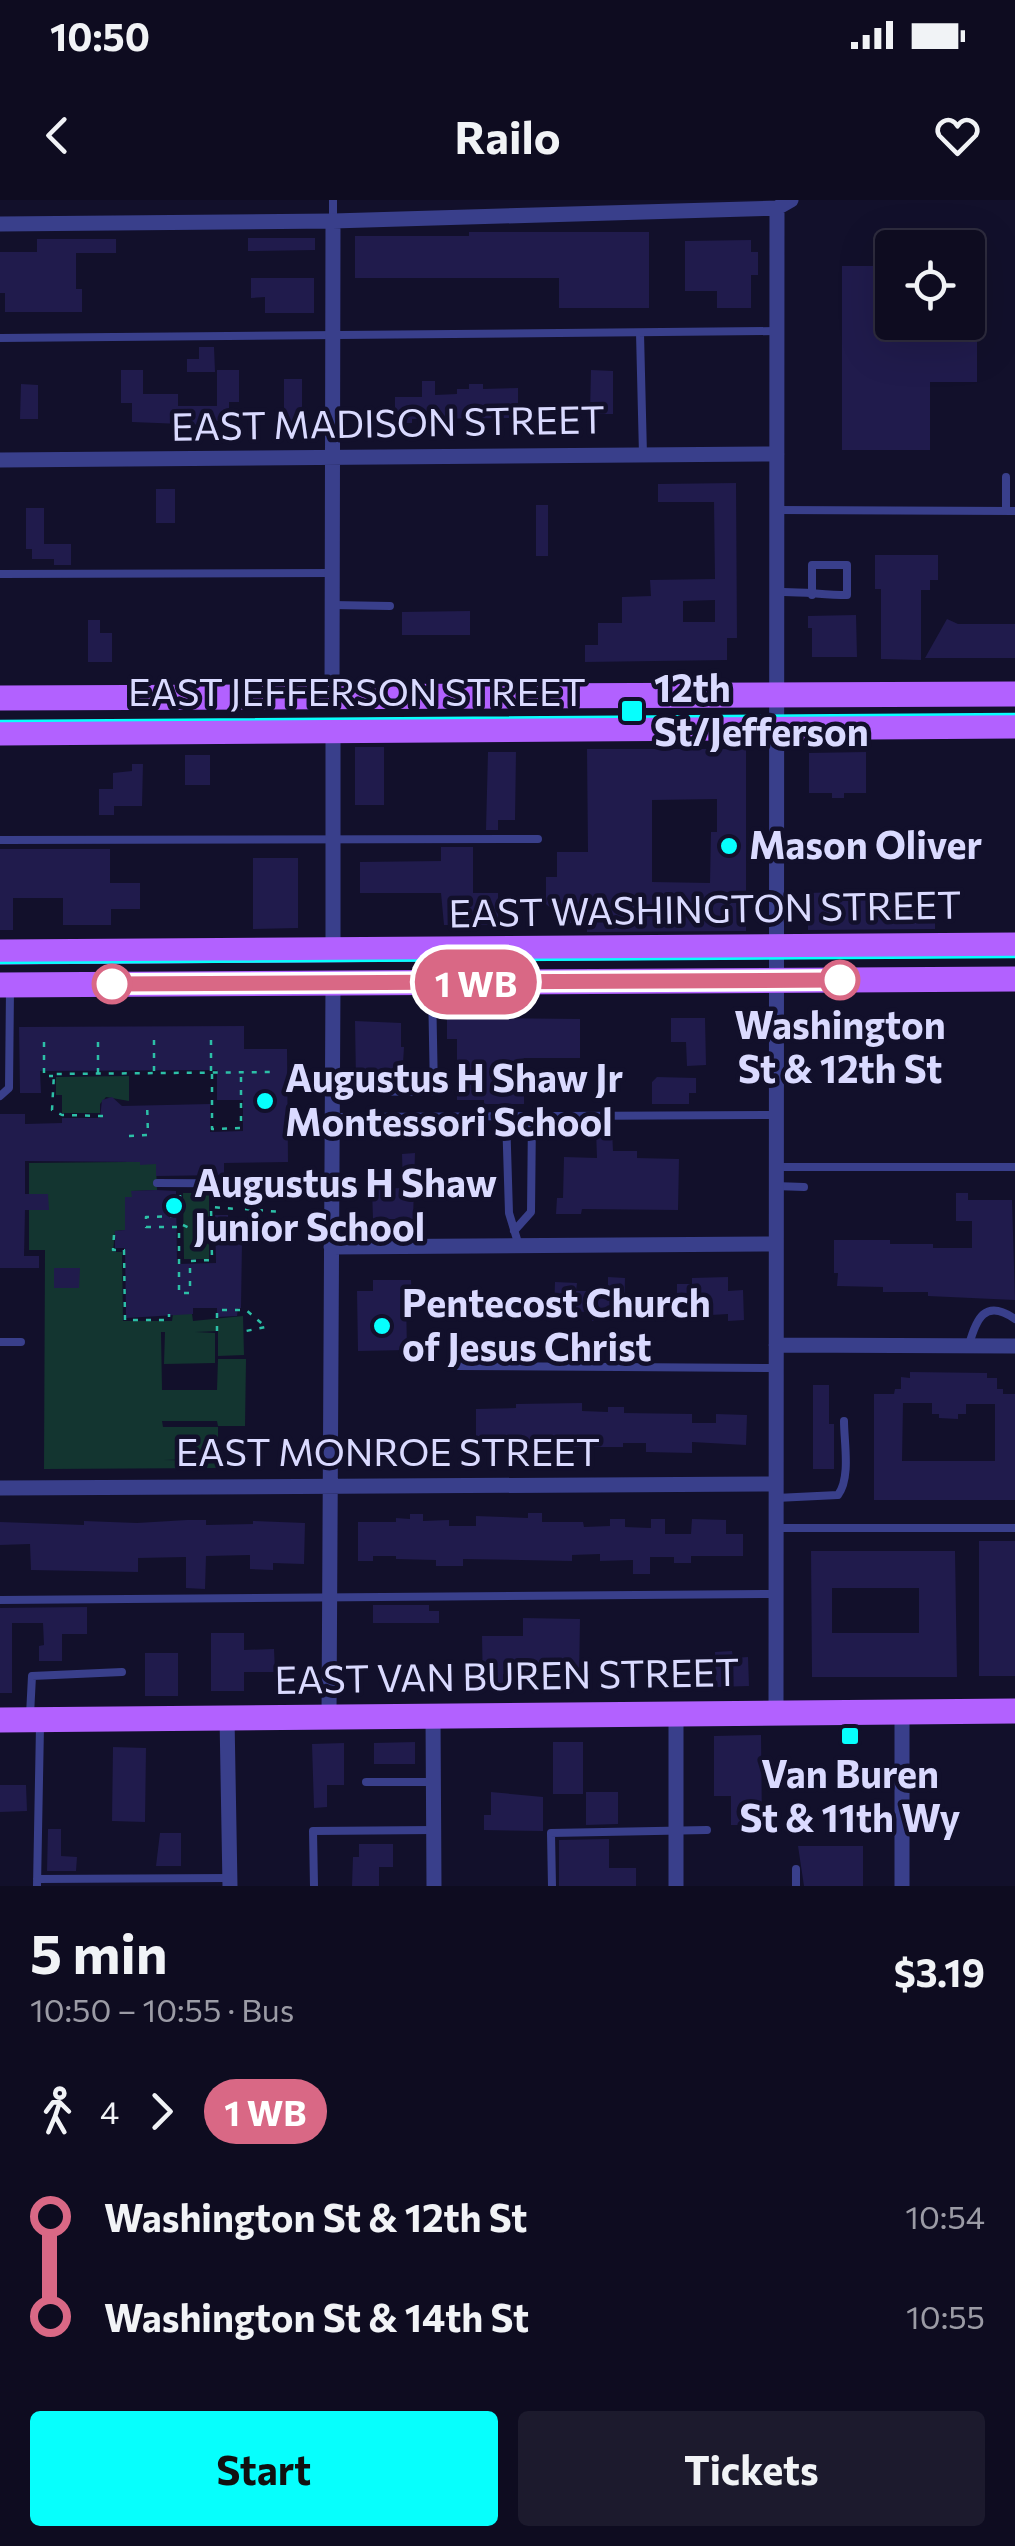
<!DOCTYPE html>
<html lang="en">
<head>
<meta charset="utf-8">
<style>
	:root { --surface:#0e0c20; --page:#1c1a2d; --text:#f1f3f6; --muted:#9b9ba5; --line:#2e2c3e; --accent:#06fffd }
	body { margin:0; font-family:Commissioner,sans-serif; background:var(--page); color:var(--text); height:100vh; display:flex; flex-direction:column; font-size:38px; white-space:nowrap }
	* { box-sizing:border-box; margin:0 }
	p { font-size:32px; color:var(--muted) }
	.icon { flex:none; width:55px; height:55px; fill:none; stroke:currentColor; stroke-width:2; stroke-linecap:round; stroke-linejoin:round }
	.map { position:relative; height:1686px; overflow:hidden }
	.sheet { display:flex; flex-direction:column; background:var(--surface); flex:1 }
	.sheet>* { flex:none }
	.badge { padding:0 20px; border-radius:32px; font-size:35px; line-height:65px }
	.fabs { position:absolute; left:875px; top:30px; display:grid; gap:20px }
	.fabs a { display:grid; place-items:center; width:110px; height:110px; border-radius:10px; background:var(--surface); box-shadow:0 10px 40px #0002,0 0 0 2px var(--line); font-size:50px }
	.map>.badge { position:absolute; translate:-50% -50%; box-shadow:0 0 0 5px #fff }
	.legs { display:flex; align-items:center; gap:15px; height:110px; padding:0 30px; font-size:32px }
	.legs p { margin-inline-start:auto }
	.summary { display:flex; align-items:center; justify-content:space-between; height:170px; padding:0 30px }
	h1 { font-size:55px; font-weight:700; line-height:75px }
	.primary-button { display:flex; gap:20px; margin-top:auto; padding:20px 30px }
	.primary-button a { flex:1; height:115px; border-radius:10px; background:var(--accent); color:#111; font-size:40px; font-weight:700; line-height:115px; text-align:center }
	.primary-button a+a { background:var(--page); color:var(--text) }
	ul { padding:0 30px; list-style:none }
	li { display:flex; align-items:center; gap:35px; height:100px; font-size:38px }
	li i { display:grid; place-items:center; width:15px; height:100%; margin:0 12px; background:currentColor }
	li i::after { content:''; width:25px; height:25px; margin:-12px; border:8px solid; border-radius:50%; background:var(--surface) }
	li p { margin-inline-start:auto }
	li:first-child i { background:linear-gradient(#0000 50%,currentColor 0) }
	li:last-child i { background:linear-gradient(currentColor 50%,#0000 0) }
	.status { display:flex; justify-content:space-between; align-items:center; height:70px; padding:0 50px; background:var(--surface); direction:ltr }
	.status svg { height:28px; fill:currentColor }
	header { display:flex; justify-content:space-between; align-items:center; height:130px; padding:0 30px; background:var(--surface); font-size:45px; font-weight:700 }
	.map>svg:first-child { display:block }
</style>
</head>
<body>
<div class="status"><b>10:50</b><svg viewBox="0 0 49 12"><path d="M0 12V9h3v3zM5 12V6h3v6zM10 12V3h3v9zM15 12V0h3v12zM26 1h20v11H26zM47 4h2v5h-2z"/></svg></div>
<header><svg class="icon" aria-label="back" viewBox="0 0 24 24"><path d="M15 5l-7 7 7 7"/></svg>Railo<svg class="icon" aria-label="heart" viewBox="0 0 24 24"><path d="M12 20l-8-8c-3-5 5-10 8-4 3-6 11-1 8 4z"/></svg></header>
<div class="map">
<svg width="1015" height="1686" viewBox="0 0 1015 1686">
	<rect width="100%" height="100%" fill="#12102b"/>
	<path fill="#133530" d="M 129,876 L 129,901 L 106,897 L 100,904 L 100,913 L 62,913 L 62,895 L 56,895 L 56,877 Z
		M 140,945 L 140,964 L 156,964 L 157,990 L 132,991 L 132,997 L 125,997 L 125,1030 L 115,1031 L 113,1052 L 122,1052 L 123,1121 L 172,1121 L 173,1114 L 192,1114 L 193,1121 L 243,1116 L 244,1155 L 218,1156 L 218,1131 L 195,1132 L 215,1133 L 215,1163 L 164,1164 L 165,1132 L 161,1132 L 162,1190 L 217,1190 L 218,1159 L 246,1159 L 245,1226 L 218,1226 L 217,1221 L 162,1221 L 163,1227 L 218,1227 L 218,1258 L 164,1260 L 218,1261 L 218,1268 L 44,1269 L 45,1050 L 29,1050 L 29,963 L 126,962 Z
		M 183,993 L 209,993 L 209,1059 L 184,1059 Z"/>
	<path fill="#201b4c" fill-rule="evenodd" d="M 469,32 L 649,32 L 649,108 L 559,108 L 559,78 L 355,78 L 355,36 L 469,36 Z
		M 248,38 L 315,38 L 315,50 L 248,51 Z
		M 37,39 L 116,39 L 116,53 L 76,53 L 76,89 L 82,89 L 82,112 L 5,112 L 5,93 L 0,93 L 0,52 L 37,52 Z
		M 751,40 L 751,52 L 758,52 L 758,75 L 751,75 L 751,108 L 717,108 L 717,91 L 685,91 L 685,41 Z
		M 842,66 L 892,66 L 892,125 L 883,134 L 977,134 L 977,182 L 930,182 L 930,250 L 842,250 Z
		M 251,78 L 314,78 L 314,113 L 265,113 L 265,97 L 251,98 Z
		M 199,147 L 214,147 L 215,172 L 187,172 L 187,159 L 199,159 Z
		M 121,170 L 143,170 L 143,194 L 178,194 L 178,206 L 217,206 L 217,170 L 239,170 L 239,202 L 229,202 L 229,221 L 207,221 L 207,225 L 132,222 L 132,203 L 121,203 Z
		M 591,170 L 613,171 L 613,214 L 590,214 Z
		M 284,179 L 302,179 L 302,225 L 284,225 Z
		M 422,181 L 435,181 L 435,195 L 457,194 L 457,189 L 469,189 L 469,184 L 483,184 L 483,189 L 518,188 L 518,218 L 412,219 L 412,223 L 395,223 L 395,197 L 422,197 Z
		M 21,184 L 38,185 L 38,219 L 20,219 Z
		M 736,283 L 737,438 L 727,438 L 727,460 L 585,462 L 585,445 L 598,445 L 598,423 L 622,423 L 622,397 L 651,396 L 650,380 L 715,379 L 714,302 L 658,302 L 658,284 ZM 715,400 L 715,422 L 683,422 L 683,401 Z
		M 156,289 L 175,289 L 175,323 L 156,323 Z
		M 536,305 L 548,305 L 548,356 L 536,356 Z
		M 26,308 L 44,308 L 44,344 L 71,344 L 71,365 L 54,365 L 54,359 L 32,359 L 32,349 L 26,349 Z
		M 875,355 L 938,355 L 938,380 L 930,380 L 930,390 L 921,390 L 921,460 L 881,459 L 881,389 L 875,389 Z
		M 470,411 L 470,435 L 402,435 L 402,412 Z
		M 856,415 L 857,457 L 812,457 L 812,428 L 808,428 L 808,416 Z
		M 947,419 L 958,424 L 1015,424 L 1015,458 L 925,458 Z
		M 88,420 L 100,420 L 100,433 L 112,433 L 112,462 L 88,462 Z
		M 355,547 L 384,547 L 384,605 L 355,605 Z
		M 587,549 L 746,549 L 746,731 L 587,732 L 587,723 L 570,723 L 570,716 L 560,716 L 546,704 L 546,677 L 557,677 L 557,652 L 588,652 ZM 717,599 L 717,632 L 711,632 L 710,683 L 652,682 L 652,600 Z
		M 488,552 L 516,552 L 515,620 L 498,620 L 498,630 L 486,630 Z
		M 866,552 L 866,593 L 844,593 L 844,598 L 832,598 L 832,593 L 809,593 L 809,553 Z
		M 185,555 L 210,555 L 210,585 L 185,585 Z
		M 132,564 L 143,564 L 142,606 L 114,606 L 114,615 L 99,615 L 99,589 L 113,589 L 113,573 L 132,571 Z
		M 441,647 L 473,647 L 473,693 L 498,693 L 498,725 L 444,725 L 441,693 L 360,693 L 360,662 L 441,661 Z
		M 0,649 L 110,649 L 110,683 L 140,683 L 140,709 L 111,709 L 111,725 L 63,725 L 63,698 L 13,698 L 13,730 L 0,730 Z
		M 253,658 L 298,658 L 298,728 L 253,729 Z
		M 877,691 L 935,692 L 935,729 L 808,730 L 808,693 Z
		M 447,811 L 464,811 L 464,816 L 481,818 L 580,819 L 580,858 L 524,858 L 524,904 L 484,904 L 484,900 L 457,900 L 457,839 L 447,839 Z
		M 671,818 L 705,818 L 706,865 L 687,866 L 686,842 L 671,842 Z
		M 355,821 L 401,823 L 401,847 L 404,847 L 402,879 L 356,880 Z
		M 244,826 L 244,849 L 287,849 L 288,962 L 224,963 L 224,975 L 156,976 L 156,964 L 140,965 L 140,962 L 25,961 L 25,994 L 48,994 L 49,1010 L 25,1010 L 24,1056 L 39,1056 L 39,1068 L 0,1068 L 0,914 L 25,914 L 25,924 L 62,923 L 62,918 L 100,918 L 102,900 L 112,897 L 122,906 L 210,904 L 210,932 L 243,931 L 243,900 L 217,900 L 217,870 L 40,871 L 41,893 L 20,893 L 19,827 Z
		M 657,877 L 696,878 L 696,893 L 689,893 L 689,904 L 652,904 L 652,882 Z
		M 596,930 L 612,930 L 613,951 L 637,951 L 637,958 L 679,959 L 678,1010 L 582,1009 L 581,1014 L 556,1014 L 557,998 L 563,998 L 564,957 L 597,958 Z
		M 415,953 L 413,1019 L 373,1019 L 372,989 L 403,988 L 402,954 Z
		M 156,990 L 176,991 L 177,1064 L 216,1063 L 215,1015 L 228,1015 L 228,1031 L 236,1031 L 236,1042 L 242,1042 L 241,1108 L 238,1108 L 237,1116 L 217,1117 L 217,1108 L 193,1108 L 193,1114 L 126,1118 L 125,1048 L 115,1048 L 115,1031 L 125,1030 L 125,997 L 132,997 L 131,991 Z
		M 956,993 L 968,993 L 968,1000 L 1012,1000 L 1015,1100 L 928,1096 L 928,1092 L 883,1092 L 883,1087 L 837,1086 L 838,1073 L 834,1073 L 834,1040 L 890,1040 L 890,1044 L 933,1044 L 933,1048 L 972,1048 L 972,1021 L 956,1021 Z
		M 54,1068 L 80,1068 L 79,1088 L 54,1088 Z
		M 608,1077 L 625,1078 L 624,1115 L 608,1115 L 608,1121 L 592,1121 L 592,1112 L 554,1111 L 555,1082 L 577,1083 L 576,1091 L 608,1091 Z
		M 728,1077 L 728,1091 L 743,1090 L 744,1120 L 728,1121 L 728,1114 L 711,1115 L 711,1105 L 677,1105 L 677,1084 L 692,1084 L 692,1078 Z
		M 373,1080 L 411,1080 L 412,1101 L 406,1101 L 407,1150 L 358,1151 L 357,1091 L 373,1091 Z
		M 910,1172 L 987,1173 L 987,1178 L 997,1178 L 997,1189 L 1003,1189 L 1003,1194 L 1015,1194 L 1015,1300 L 874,1300 L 874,1194 L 894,1194 L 895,1189 L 901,1189 L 901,1177 L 910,1178 ZM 903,1203 L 932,1203 L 932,1214 L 939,1214 L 939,1218 L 958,1219 L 958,1214 L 966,1214 L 966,1204 L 995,1204 L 995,1261 L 902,1261 Z
		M 813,1185 L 829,1185 L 829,1224 L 834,1224 L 834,1269 L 813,1269 Z
		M 582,1203 L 582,1211 L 608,1212 L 608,1207 L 624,1207 L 624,1213 L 692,1214 L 692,1223 L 716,1223 L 716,1214 L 747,1215 L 746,1245 L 692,1242 L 692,1253 L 646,1252 L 646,1243 L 623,1243 L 623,1247 L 569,1247 L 569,1243 L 544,1243 L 544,1248 L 531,1248 L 531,1244 L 476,1247 L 476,1209 L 516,1208 L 516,1204 Z
		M 528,1313 L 542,1313 L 542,1322 L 583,1322 L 584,1327 L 610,1326 L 610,1319 L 625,1319 L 625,1327 L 651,1328 L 651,1319 L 665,1319 L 665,1334 L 691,1334 L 692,1319 L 726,1320 L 726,1334 L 743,1334 L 743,1356 L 691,1356 L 691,1363 L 674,1363 L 674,1357 L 650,1357 L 650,1374 L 633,1374 L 633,1360 L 600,1361 L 600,1354 L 572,1355 L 572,1361 L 463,1359 L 463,1366 L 436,1366 L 436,1360 L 396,1359 L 396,1356 L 373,1356 L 373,1361 L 358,1361 L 358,1322 L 396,1322 L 396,1318 L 410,1319 L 410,1314 L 423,1314 L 423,1321 L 449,1320 L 449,1326 L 476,1326 L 476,1316 L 528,1318 Z
		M 187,1320 L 206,1320 L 206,1325 L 253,1324 L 253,1321 L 305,1323 L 304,1364 L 273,1363 L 273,1370 L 250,1369 L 250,1355 L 206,1356 L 205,1389 L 186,1388 L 186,1357 L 138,1358 L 138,1372 L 31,1370 L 30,1344 L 0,1345 L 0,1322 L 84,1325 L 84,1321 L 137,1323 Z
		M 979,1341 L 1015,1341 L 1015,1476 L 979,1476 Z
		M 811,1351 L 955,1351 L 957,1477 L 812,1477 ZM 832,1388 L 919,1388 L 919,1433 L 832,1433 Z
		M 373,1405 L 429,1405 L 429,1411 L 439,1411 L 439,1423 L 373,1423 Z
		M 87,1407 L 87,1434 L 62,1434 L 62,1461 L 39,1461 L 39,1446 L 44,1445 L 43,1423 L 12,1423 L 12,1493 L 0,1493 L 0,1408 Z
		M 523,1418 L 580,1419 L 579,1480 L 560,1479 L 560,1475 L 503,1474 L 503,1489 L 483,1489 L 482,1436 L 523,1436 Z
		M 211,1433 L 244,1433 L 244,1450 L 274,1449 L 275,1472 L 244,1472 L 244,1491 L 211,1491 Z
		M 732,1451 L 733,1458 L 748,1457 L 749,1486 L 716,1487 L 715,1452 Z
		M 145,1453 L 178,1453 L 178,1496 L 145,1496 Z
		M 761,1535 L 762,1625 L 731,1625 L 731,1596 L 714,1596 L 714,1536 Z
		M 415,1542 L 415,1564 L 374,1564 L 374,1543 Z
		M 553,1542 L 583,1542 L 583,1594 L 553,1594 Z
		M 344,1543 L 344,1585 L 327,1585 L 327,1607 L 314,1608 L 312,1544 Z
		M 113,1547 L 146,1548 L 145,1622 L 112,1621 Z
		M 0,1585 L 26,1585 L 27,1611 L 0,1612 Z
		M 491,1592 L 543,1597 L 543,1631 L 484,1630 L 484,1615 L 491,1615 Z
		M 586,1592 L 618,1592 L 618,1624 L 586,1625 Z
		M 48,1629 L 61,1629 L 61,1656 L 77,1657 L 76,1671 L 47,1671 Z
		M 160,1633 L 181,1633 L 181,1666 L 156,1666 Z
		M 609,1639 L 609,1668 L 636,1668 L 636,1686 L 559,1686 L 559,1640 Z
		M 359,1644 L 393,1644 L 393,1667 L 379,1667 L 379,1686 L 352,1686 L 353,1657 L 359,1657 Z
		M 798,1646 L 863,1646 L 863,1686 L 804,1686 Z"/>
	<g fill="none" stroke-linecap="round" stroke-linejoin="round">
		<path stroke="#2cc0a7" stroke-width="2.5" stroke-dasharray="5 8" stroke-linecap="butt" d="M 154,840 L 154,873
			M 211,840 L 211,873
			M 44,842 L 44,876 L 53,876
			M 98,873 L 98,841
			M 212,874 L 212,929 L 241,928 L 241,874
			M 103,916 L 62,915 L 52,910 L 54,874 L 274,872
			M 129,936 L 148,935 L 147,902
			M 180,995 L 180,1016 L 146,1017 L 146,1027 L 179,1027 L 179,1093 L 190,1093 L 190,1061 L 212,1060 L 211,1007 L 237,1009
			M 245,1009 L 281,1012
			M 183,1025 L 202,1034 L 210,1034
			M 114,1035 L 113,1050 L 124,1050 L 125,1120 L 169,1120 L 169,1114
			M 217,1131 L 217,1110 L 246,1110 L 266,1127 L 246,1131"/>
		<path stroke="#393f8b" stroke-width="8" d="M 333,21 L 333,0
			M 640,133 L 643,255
			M 0,138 L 776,131
			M 1006,277 L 1006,311
			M 777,310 L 1015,311
			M 0,374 L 332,373
			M 777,392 C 801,391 823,395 847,395 L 847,365 L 812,365 L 812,395
			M 332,405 L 390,406
			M 0,640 L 538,639
			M 333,891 L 434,892 L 432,787
			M 0,896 L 9,888 L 10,789
			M 506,916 L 509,1013 L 519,1046
			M 333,917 L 776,915
			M 776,967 L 1015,967
			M 157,983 L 331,984
			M 775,986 L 804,987
			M 514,1031 L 531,1012 L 532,916
			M 0,1142 L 21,1142
			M 969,1145 C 976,1119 985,1098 1015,1119
			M 457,1166 L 776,1168
			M 776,1298 L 838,1295 C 851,1278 844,1242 844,1221
			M 776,1328 L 1015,1328
			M 0,1400 L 776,1394
			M 30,1515 L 32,1476 L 122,1472
			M 366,1582 L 433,1582
			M 37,1679 L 229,1678
			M 37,1686 L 40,1526
			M 314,1686 L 313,1631 L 434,1630
			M 552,1686 L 551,1633 L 707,1630
			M 796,1686 L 796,1669"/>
		<path stroke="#393f8b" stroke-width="15" d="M 0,24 L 333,21 L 777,8 L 791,0
			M 0,260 L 777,254
			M 332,498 L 333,21
			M 333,531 L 333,750
			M 331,1047 L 775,1044
			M 776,1145 L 1015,1146
			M 0,1288 L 776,1284
			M 776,1511 L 777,8
			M 676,1513 L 676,1686
			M 433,1516 L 434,1686
			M 227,1517 L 230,1686
			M 329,1517 L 333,782
			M 902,1686 L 902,1511"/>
		<path stroke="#b261ff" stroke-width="25" d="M 0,498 L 1015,494
			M 0,533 L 1015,526
			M 0,752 L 1015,745
			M 0,785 L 1015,779
			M 0,1520 L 1015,1511"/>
		<path stroke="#06fffd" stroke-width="2.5" d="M 0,521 L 1015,514
			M 0,763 L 1015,757"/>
	</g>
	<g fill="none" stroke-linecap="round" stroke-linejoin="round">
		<g stroke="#fff" stroke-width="22">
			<path id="line-1" d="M 112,784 L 840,780"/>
		</g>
		<use href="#line-1" stroke="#d96885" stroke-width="15"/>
	</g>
	<g fill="#06fffd" stroke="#12102b" stroke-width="4">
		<rect x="620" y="499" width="24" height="24" rx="5"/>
		<circle cx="729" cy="646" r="10"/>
		<circle cx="265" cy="901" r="10"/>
		<circle cx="174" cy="1006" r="10"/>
		<circle cx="382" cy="1126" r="10"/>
		<rect x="840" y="1526" width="20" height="20" rx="5"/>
	</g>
	<g fill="#fff" stroke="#d96885" stroke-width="5">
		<circle cx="840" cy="780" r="18"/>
		<circle cx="112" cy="784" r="18"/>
	</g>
	<g text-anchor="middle" stroke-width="9" stroke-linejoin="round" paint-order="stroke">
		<g font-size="38" fill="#dadaff" stroke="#12102b">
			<text transform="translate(388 224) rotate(-1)" y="13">EAST MADISON STREET</text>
			<text x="357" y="506">EAST JEFFERSON STREET</text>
			<text transform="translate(705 710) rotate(-1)" y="13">EAST WASHINGTON STREET</text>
			<text x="388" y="1266">EAST MONROE STREET</text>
			<text transform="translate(507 1477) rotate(-1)" y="13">EAST VAN BUREN STREET</text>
		</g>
		<g font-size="38" font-weight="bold" fill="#dadaff" stroke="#12102b" text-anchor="start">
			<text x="654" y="502">12th<tspan x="654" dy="44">St/Jefferson</tspan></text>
			<text x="749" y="659">Mason Oliver</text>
			<text x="285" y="892">Augustus H Shaw Jr<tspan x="285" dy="44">Montessori School</tspan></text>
			<text x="194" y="997">Augustus H Shaw<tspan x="194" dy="44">Junior School</tspan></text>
			<text x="402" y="1117">Pentecost Church<tspan x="402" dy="44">of Jesus Christ</tspan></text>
			<text x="850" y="1588" text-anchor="middle">Van Buren<tspan x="850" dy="44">St &amp; 11th Wy</tspan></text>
		</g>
		<g font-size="38" font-weight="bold" fill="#dadaff" stroke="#12102b">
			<text x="840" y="839">Washington<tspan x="840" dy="44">St &amp; 12th St</tspan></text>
		</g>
	</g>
</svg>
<div class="fabs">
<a><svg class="icon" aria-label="locate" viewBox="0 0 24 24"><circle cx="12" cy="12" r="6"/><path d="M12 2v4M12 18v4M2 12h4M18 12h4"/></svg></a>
</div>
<b class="badge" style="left:476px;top:782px;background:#d96885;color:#fff">1 WB</b>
</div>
<section class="sheet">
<div class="summary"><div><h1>5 min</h1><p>10:50 – 10:55 · Bus</p></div><b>$3.19</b></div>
<div class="legs"><svg class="icon" aria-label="walk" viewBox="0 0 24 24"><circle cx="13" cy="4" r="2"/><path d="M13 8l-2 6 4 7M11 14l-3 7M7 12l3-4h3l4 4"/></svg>4<svg class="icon" aria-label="forward" viewBox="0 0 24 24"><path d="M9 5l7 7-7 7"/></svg><b class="badge" style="background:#d96885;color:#fff">1 WB</b></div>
<ul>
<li><i style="color:#d96885"></i><b>Washington St &amp; 12th St</b><p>10:54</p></li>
<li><i style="color:#d96885"></i><b>Washington St &amp; 14th St</b><p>10:55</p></li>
</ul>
<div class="primary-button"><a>Start</a><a>Tickets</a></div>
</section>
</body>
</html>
